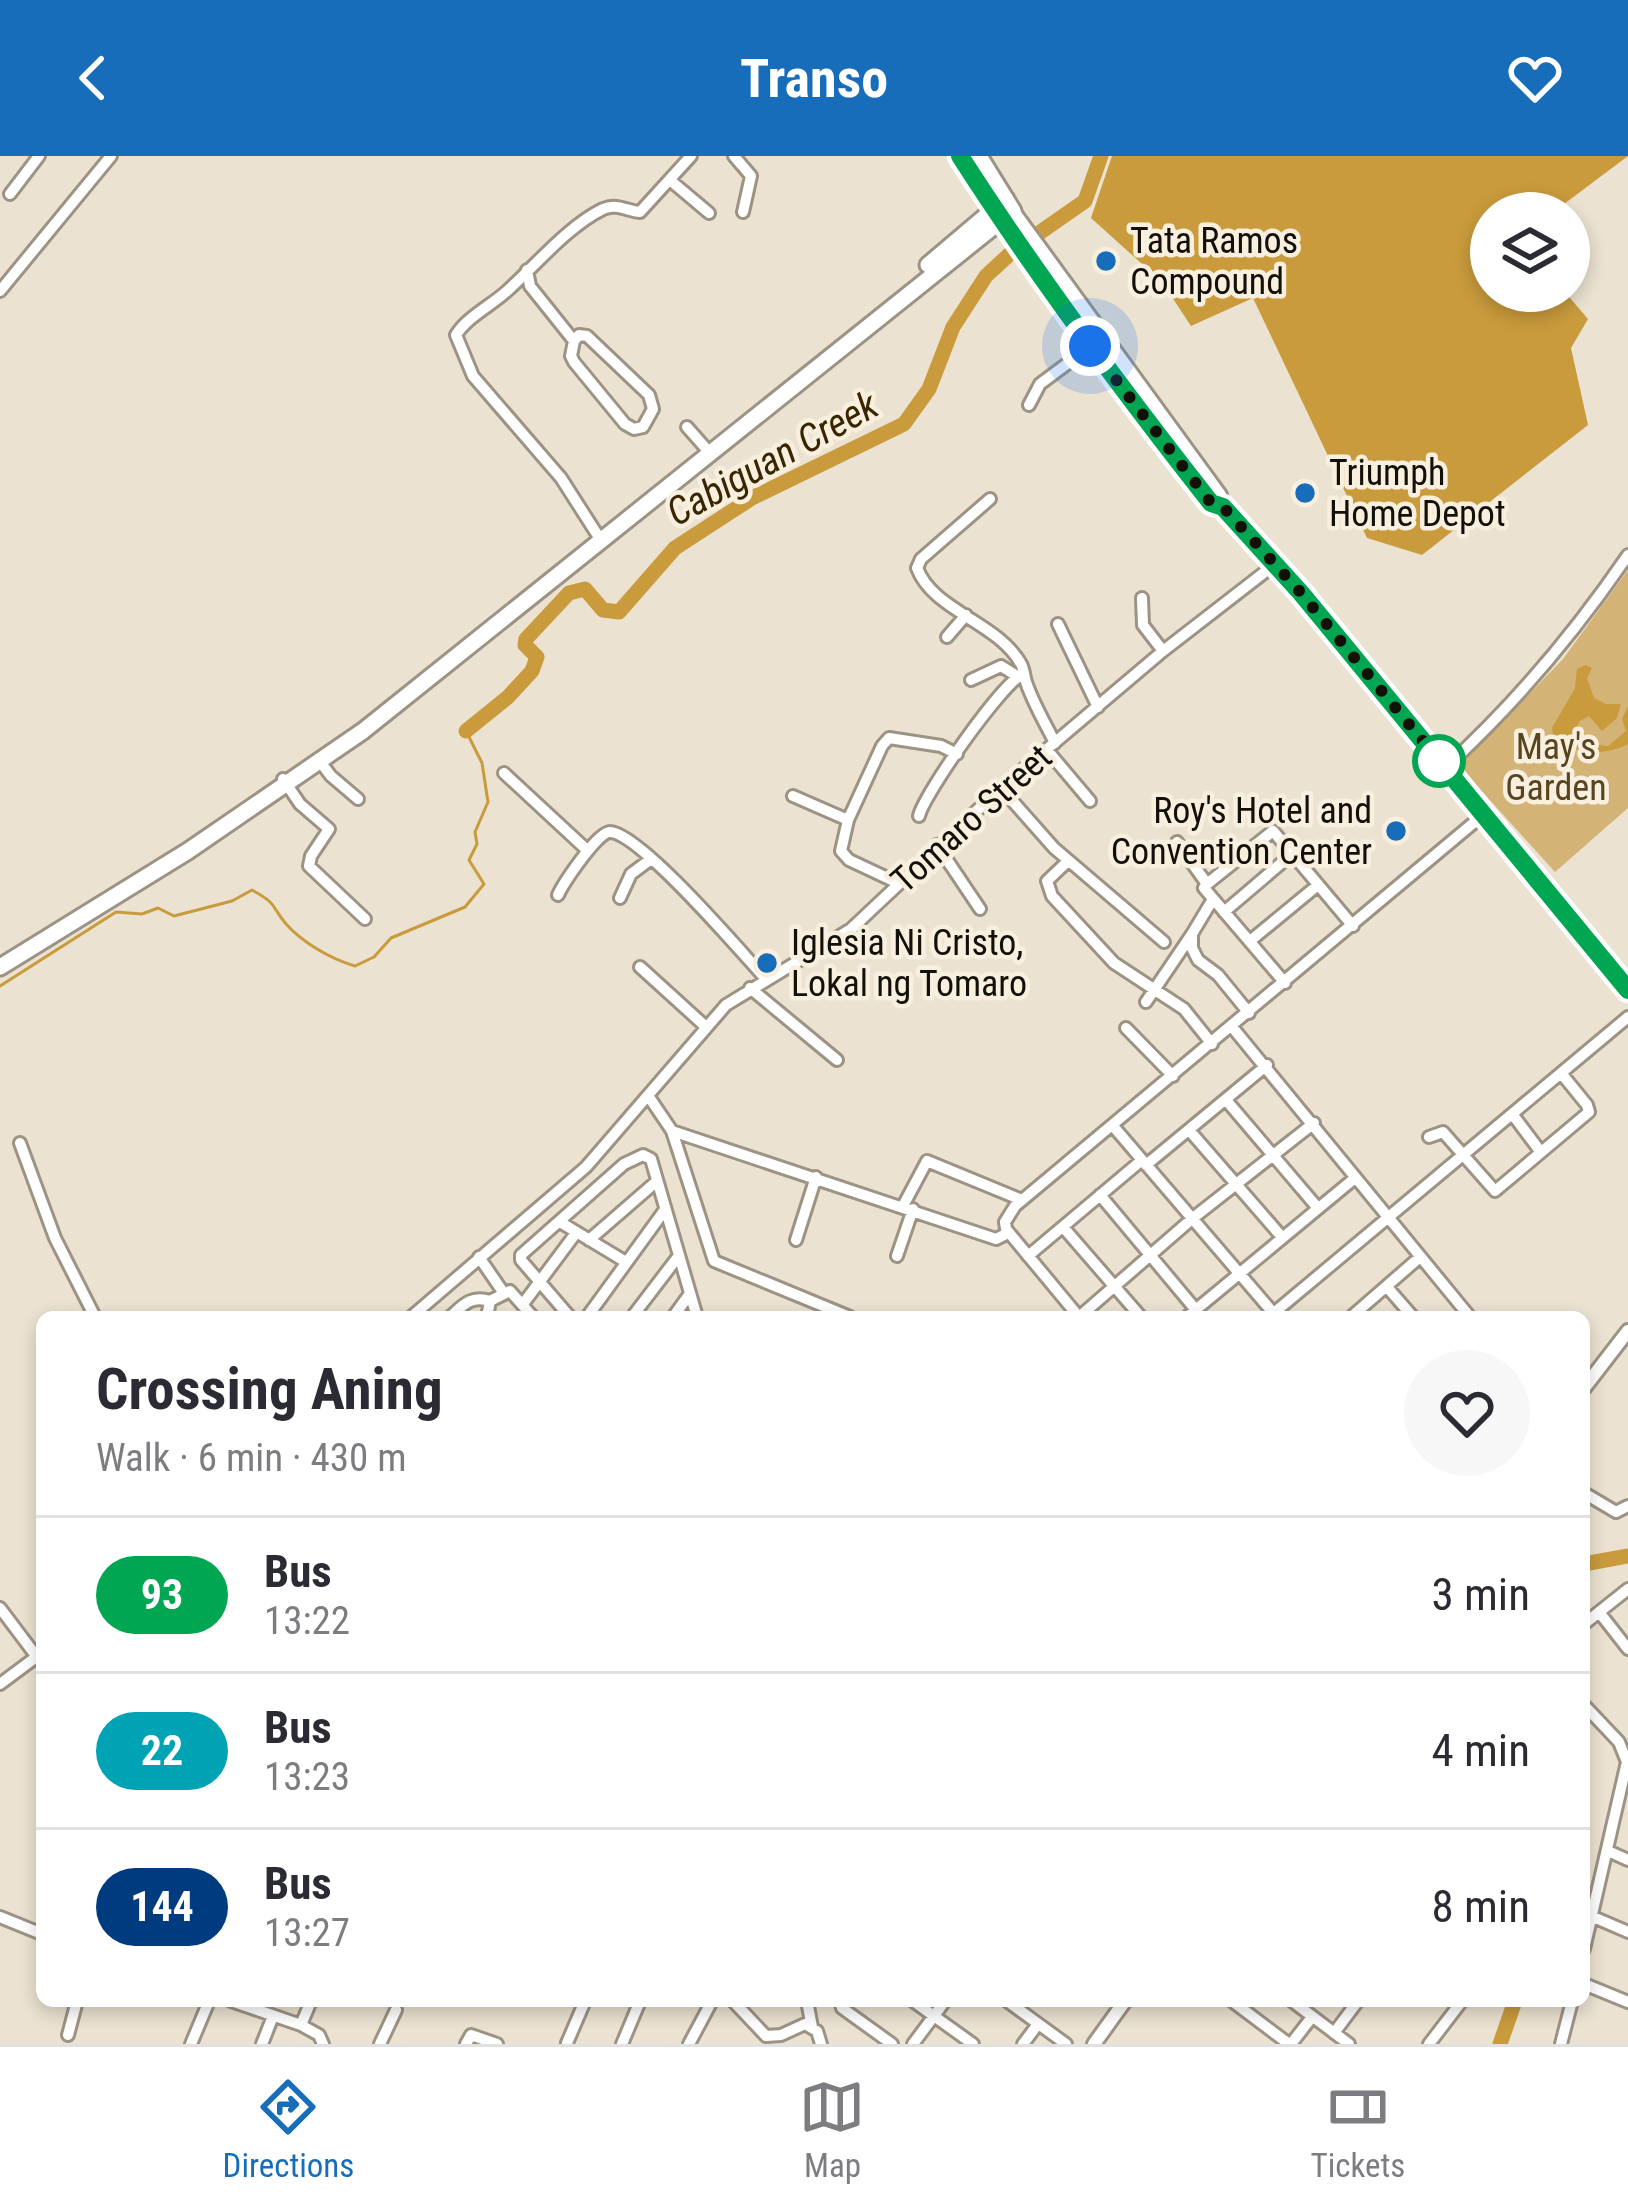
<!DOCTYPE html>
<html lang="en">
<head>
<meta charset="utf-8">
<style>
	:root { --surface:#fff; --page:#f7f7f7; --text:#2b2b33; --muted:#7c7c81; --line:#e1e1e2; --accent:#186dbb }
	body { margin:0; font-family:"Roboto Condensed",sans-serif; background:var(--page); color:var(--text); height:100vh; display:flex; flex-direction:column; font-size:45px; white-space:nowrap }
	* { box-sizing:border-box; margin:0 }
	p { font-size:39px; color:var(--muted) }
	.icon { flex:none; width:66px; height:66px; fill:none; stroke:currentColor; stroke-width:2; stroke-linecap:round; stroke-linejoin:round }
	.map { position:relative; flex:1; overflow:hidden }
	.side { position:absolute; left:36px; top:1155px; width:1554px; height:696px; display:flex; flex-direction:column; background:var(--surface); border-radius:18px; box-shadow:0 6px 18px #0003 }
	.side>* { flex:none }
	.badge { padding:0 24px; border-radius:39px; font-size:42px; line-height:78px }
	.tools { position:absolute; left:1470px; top:36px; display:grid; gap:24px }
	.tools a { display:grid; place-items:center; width:120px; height:120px; border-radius:50%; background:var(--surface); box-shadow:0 6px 18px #0003; font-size:60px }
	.you { position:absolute; width:60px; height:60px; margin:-30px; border:9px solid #fff; border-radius:50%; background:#1a73e8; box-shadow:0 0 0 18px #1a73e833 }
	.map>.badge { position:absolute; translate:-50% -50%; box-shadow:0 0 0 6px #fff }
	.round { display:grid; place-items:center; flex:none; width:126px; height:126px; border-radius:63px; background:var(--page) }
	.summary { display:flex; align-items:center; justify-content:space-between; height:204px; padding:0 60px }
	h1 { font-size:57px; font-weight:700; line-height:90px }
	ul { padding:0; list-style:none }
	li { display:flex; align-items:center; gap:36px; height:156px; padding:0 60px; border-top:3px solid var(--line) }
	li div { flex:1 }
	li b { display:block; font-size:45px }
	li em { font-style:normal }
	li .badge { min-width:132px; font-weight:700; text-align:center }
	header { display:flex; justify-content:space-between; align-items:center; height:156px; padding:0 60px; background:var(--accent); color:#fff; font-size:54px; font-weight:700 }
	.menu { display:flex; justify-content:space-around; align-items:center; height:168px; border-top:3px solid var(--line); background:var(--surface); font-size:33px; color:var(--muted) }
	.menu a { display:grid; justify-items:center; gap:6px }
	.menu .active { color:var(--accent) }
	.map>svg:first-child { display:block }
</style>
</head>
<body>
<header><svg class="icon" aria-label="back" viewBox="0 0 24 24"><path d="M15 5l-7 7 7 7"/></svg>Transo<svg class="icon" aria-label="heart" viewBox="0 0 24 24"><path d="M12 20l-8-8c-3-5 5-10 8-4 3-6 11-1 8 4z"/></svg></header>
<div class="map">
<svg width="1628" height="1888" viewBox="0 0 1628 1888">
	<rect width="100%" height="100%" fill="#ebe2d1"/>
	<path fill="#d4b376" d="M 1628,414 L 1628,652 L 1555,716 L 1459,610 L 1563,503 Z"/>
	<path fill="#c99b3c" d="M 1112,0 L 1628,0 L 1552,57 L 1491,57 L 1491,135 L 1564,135 L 1588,163 L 1571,192 L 1588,269 L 1422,399 L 1367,382 L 1253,142 L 1191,170 L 1162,126 L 1091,62 Z
		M 1585,509 L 1592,512 L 1587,522 L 1594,542 L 1606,548 L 1621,548 L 1617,562 L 1602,575 L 1589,560 L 1580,565 L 1574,576 L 1592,588 L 1608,590 L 1626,575 L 1622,563 L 1628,550 L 1628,588 C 1602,601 1575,598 1553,579 L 1552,572 L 1575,532 L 1577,513 Z"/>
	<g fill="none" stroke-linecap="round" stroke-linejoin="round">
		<path stroke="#c99b3c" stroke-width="3" d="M 0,830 L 116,756 L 142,758 L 158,752 L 174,760 L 232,745 L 252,734 C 279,749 270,749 286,768 C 303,787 331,803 355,810 L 374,801 L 391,782 L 465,751 L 484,728 L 469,704 L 477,688 L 475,676 L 488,646 L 482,607 L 466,575"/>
		<path stroke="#c99b3c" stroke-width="15" d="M 466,575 L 508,541 L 532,515 L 537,501 L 525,489 L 526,483 L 569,437 L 585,433 L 603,454 L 619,456 L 675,392 L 752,342 L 904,268 L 929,233 L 953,171 L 986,120 L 1012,96 L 1085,45 L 1101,0
			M 1584,1408 L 1628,1400
			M 1500,1888 L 1515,1845"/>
		<g stroke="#9c9384" stroke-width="16">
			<path id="minor" d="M 734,0 L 751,20 L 743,56
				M 671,25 L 709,57
				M 10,38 L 39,0
				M 527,114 L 530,130 L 574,185 L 571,200 L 574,206 L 625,268 L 634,273 L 643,271 L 653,253 L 649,239 L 587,180 L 579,179 L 574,185
				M 0,135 L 111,0
				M 1029,249 L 1040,228 L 1091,190
				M 687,271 L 710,297
				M 990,343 L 921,403 L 917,412 C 933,455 998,466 1021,508 C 1024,513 1024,520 1026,526 C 1033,547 1045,567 1055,587
				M 602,386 L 561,322 L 473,220 L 456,179 C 467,161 492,149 507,135 C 535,110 568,70 603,53 C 617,47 627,55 640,56 L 691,0
				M 1142,442 L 1143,469 L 1163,495
				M 1058,468 L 1098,551
				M 947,481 L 966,459
				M 971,524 L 1001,510 L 1017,520
				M 1047,594 L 1090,645
				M 318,603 L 331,620 L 358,643
				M 1445,612 C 1516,547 1574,478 1628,399
				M 504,617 L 587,694
				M 283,623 L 300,648 L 329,673 L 311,700 L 309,710 L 365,763
				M 1001,632 L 1054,692 L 1164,786
				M 793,640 L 848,664
				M 919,660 C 924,638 1002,527 1023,518
				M 1177,686 L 1207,728
				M 937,689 L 980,753
				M 1068,705 L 1047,725 L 1052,740 L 1114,807 L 1184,853 L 1212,888
				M 898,727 L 849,704 L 841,695 L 848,664 L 882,590 L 889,582 L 941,590 L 957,598
				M 558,739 C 563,728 598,675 610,676 C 640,677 742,797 766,823
				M 620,742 L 631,718 L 651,703
				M 1213,743 L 1192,778 L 1192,792 L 1198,804 L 1218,819 L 1249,857
				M 1224,756 L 1292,698
				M 1250,785 L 1318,729
				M 640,811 L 705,870
				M 1285,827 L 1204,732 L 1207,728 L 1273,675 L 1353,770
				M 750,832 L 837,904
				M 1146,846 L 1192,778
				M 1126,872 L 1173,920
				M 1233,872 L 1470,1161
				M 649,941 L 672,975 L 714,1105 L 850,1161
				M 1226,944 L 1317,1051
				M 1513,959 L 1540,995
				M 1113,970 L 1275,1159
				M 1189,974 L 1281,1080
				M 672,975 L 996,1083 L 1008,1077
				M 1429,981 L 1443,976 L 1495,1035 L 1589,956 L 1587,949 L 1561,917
				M 20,987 L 55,1082 L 95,1161
				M 1146,1009 L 1267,909
				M 1100,1039 L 1196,1154
				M 903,1050 L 927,1005 L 1022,1044
				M 560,1066 L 626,1106
				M 1063,1071 L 1141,1161
				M 589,1084 L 657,1025
				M 796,1084 L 816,1021
				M 897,1100 L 913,1053
				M 1028,1100 L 1142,1004
				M 479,1101 L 503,1136
				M 1387,1131 L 1413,1161
				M 490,1145 L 510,1135 L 533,1161
				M 523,1148 L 576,1077
				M 411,1161 L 586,1011 L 726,849 L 851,773 L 1001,632 L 1163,495 L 1274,409
				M 450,1161 C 463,1149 471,1139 490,1145 L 487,1161
				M 570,1161 L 521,1104 L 521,1099 L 624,1008 L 643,999 L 651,1003 L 697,1161
				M 587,1161 L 664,1055
				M 632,1161 L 677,1102
				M 673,1161 L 689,1139
				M 1079,1161 L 1006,1073 L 1005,1066 L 1015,1050 L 1483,659
				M 1079,1161 L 1193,1062 L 1314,967
				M 1187,1161 L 1355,1022
				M 1269,1161 L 1628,861
				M 1351,1161 L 1420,1101
				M 1584,1337 L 1616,1356 L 1628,1350
				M 0,1452 L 37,1501
				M 1599,1456 L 1628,1493
				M 1584,1468 L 1628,1433
				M 0,1528 L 39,1499
				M 1584,1549 L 1619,1586 L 1627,1606 L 1584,1793
				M 1608,1695 L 1628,1704
				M 1591,1760 L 1628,1776
				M 0,1761 L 42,1778
				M 1584,1828 L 1628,1846
				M 231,1845 L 301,1869 L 311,1845
				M 733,1845 L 766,1880 L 781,1879 L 805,1868 L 817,1875 L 821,1888
				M 807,1845 L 812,1871
				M 840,1845 L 842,1852 L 892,1888
				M 913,1845 L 973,1888
				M 1007,1845 L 1066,1888
				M 1232,1845 L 1289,1888
				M 1292,1845 L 1349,1888
				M 301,1869 L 319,1879 L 323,1888
				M 1334,1877 L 1358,1845
				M 68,1879 L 77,1845
				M 567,1887 L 585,1845
				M 191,1888 L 209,1845
				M 262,1888 L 273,1860
				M 380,1888 L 396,1854
				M 466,1888 L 471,1879 L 497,1888
				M 622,1888 L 640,1845
				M 689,1888 L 712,1845
				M 913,1888 L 945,1845
				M 1023,1888 L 1038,1868
				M 1291,1888 L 1312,1861
				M 1429,1888 L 1462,1845
				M 1561,1888 L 1572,1845"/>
		</g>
		<g stroke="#9c9384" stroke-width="18">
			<path id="major" d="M 1013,55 L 1220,339 L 1223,351
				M 1001,64 L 1133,249 L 1211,347 L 1223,351 L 1301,437 L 1628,834
				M 1584,1232 L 1628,1175
				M 1094,1888 L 1125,1845"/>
		</g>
		<g stroke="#9c9384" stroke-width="21">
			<path id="highway" d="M 960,0 L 997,58
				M 928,109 L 1006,43
				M 0,811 L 188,695 L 363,575 L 1013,55 L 979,0"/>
		</g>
		<use href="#minor" stroke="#fff" stroke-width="10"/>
		<use href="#major" stroke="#fff" stroke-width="12"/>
		<use href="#highway" stroke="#fff" stroke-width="15"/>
	</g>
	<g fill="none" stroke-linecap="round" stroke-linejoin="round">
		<g stroke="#fff" stroke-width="27">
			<path id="line" d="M 960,0 C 1037,120 1122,234 1211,347 L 1223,351 L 1301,437 L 1628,834"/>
		</g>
		<use href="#line" stroke="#00a651" stroke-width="18"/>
		<path stroke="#13100a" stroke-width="12" stroke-dasharray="0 21.6" d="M 1090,190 L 1211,347 L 1223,351 L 1301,437 L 1445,612 L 1439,605"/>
	</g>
	<g fill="#186dbb" stroke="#f8efde" stroke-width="4.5">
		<circle cx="1106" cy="105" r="12"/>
		<circle cx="1305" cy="337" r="12"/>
		<circle cx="1396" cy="675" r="12"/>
		<circle cx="767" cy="807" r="12"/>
	</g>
	<circle fill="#fff" stroke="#00a651" stroke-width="6" cx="1439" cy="605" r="24"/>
	<g text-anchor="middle" stroke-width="9" stroke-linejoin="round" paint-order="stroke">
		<g font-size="36" fill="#13100a" stroke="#f8efde" text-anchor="start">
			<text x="1130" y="97">Tata Ramos<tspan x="1130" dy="41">Compound</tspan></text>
			<text x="1329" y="329">Triumph<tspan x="1329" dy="41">Home Depot</tspan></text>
			<text x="1372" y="667" text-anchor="end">Roy's Hotel and<tspan x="1372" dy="41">Convention Center</tspan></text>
			<text x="791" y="799">Iglesia Ni Cristo,<tspan x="791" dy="41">Lokal ng Tomaro</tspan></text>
		</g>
		<g font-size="36" fill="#58441e" stroke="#f8efde">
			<text x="1556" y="603">May's<tspan x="1556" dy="41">Garden</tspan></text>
		</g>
		<g font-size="36" fill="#13100a" stroke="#f8efde">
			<text transform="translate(971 662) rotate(-42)" y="13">Tomaro Street</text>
		</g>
		<g font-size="39" font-style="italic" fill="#392600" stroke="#f8efde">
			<text transform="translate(772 302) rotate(-29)" y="14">Cabiguan Creek</text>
		</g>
	</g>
</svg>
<div class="tools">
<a><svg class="icon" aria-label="layers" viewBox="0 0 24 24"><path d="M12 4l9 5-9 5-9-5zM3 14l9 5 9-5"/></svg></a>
</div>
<div class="you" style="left:1090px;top:190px"></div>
<section class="side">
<div class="summary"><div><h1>Crossing Aning</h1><p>Walk · 6 min · 430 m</p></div><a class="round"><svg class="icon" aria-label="heart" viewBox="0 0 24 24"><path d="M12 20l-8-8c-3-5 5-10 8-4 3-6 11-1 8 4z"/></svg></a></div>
<ul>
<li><span class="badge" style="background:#00a651;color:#fff">93</span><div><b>Bus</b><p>13:22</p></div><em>3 min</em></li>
<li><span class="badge" style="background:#00a3b4;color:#fff">22</span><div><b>Bus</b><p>13:23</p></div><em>4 min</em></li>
<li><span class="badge" style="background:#003b80;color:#fff">144</span><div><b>Bus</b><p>13:27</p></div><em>8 min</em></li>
</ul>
</section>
</div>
<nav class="menu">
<a class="active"><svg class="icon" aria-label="directions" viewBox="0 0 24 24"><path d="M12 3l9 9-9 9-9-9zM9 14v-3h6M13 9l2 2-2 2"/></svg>Directions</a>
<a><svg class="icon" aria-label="map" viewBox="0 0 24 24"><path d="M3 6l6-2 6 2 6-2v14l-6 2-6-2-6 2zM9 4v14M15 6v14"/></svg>Map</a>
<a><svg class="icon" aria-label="tickets" viewBox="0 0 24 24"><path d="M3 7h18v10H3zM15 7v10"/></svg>Tickets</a>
</nav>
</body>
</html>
